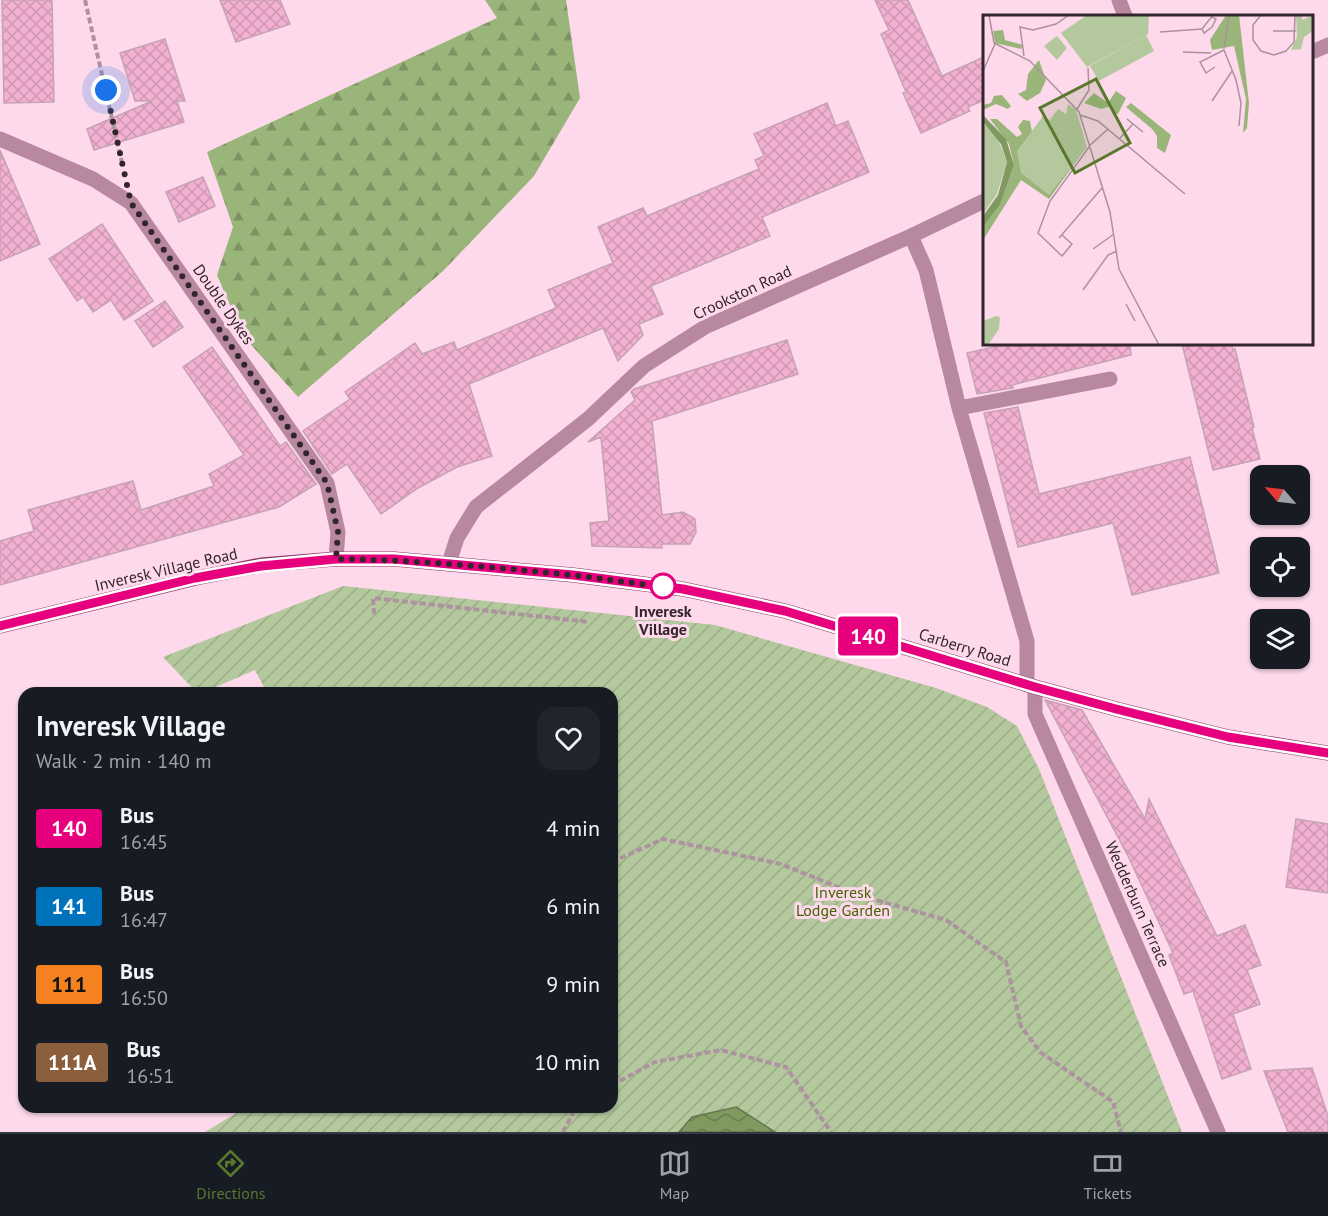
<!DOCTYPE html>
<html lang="en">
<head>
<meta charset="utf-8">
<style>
	:root { --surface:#171b24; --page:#20242c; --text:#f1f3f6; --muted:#9ea1a6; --line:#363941; --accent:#59782d }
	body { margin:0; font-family:"PT Sans",sans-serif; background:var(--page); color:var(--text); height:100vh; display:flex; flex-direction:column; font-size:22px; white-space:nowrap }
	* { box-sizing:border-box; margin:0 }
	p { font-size:20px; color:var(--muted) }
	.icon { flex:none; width:33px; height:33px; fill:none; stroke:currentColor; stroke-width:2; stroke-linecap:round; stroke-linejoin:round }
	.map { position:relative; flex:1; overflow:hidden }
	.drawer { position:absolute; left:18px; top:687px; width:600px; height:426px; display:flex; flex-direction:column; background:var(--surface); border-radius:18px; box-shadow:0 2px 4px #0004 }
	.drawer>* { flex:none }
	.badge { padding:0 12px; border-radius:4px; font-size:21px; line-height:39px }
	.needle { width:39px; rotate:298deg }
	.buttons { position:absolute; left:1250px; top:465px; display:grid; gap:12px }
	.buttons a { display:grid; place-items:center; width:60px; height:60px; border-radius:12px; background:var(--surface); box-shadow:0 2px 4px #0004; font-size:30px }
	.you { position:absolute; width:30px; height:30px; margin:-15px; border:4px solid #fff; border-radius:50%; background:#1a73e8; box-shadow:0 0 0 9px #1a73e833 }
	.map>.badge { position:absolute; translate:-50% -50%; box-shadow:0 0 0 3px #fff }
	.round { display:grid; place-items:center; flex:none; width:63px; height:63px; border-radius:18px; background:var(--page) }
	.headline { display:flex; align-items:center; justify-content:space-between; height:102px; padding:0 18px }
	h1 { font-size:28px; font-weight:800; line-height:45px }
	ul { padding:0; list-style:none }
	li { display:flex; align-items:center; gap:18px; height:78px; padding:0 18px }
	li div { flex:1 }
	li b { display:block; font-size:22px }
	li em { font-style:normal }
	li .badge { min-width:66px; font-weight:700; text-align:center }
	.tabs { display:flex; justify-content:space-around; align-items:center; height:84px; border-top:2px solid var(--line); background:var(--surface); font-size:16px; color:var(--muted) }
	.tabs a { display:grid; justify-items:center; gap:3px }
	.tabs .selected { color:var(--accent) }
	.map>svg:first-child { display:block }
</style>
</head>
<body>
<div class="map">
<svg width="1328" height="1132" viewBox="0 0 1328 1132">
	<defs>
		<pattern id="forest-firs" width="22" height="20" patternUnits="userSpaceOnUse" patternTransform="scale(1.5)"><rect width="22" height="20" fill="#9ab579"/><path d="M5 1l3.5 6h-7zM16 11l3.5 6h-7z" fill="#7e9363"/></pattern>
		<pattern id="garden-furrows" width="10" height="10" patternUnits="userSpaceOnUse" patternTransform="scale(1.5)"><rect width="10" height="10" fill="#b4c89d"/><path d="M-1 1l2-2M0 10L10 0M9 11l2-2" fill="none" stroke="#9bac87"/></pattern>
		<pattern id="water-waves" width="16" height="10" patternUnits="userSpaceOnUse" patternTransform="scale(1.5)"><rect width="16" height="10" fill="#7f9a5f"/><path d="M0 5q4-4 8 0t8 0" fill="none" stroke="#697d4f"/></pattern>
		<pattern id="building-cross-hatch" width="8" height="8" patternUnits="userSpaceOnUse" patternTransform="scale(1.5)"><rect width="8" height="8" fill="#f2b0d2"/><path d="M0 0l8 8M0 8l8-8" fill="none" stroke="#d097b4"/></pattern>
	</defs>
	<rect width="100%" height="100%" fill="#fed9eb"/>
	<path fill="url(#forest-firs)" d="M 485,0 L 566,0 L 580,98 L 534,176 L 443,271 L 298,397 L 244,337 L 217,275 L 233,227 L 207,152 L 497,18 Z"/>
	<path fill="url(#garden-furrows)" d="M 343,586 L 715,625 L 936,688 L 987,707 L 1017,726 L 1039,769 L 1182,1132 L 205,1132 L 246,1107 L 612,1107 L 612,693 L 267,693 L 255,670 L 202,693 L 197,693 L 163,657 Z"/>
	<path fill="url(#water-waves)" stroke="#68774f" stroke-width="1.5" d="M 736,1107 L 775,1132 L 679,1132 L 692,1117 Z"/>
	<path fill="url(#building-cross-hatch)" stroke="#c6a3b4" stroke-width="1.5" d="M 2,0 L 52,0 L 54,102 L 4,103 Z
		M 220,0 L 280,0 L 290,24 L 236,42 Z
		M 875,0 L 908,0 L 942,76 L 984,57 L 984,100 L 968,107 L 970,111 L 921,133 L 903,93 L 906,92 L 881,34 L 889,30 Z
		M 165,39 L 185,101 L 177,101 L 184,122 L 94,150 L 87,129 L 152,101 L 135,101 L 120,53 Z
		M 827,103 L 836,126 L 848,121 L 869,172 L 762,217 L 770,236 L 651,286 L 663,314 L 639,324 L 643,335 L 618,361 L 603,328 L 469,384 L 492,456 L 457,467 L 418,488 L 381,514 L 347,464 L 332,474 L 303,431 L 350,399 L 345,392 L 415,343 L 422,354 L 454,342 L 457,350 L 556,308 L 548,290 L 613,263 L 598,227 L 643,208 L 647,216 L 759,169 L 755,160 L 764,156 L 754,134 Z
		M 0,150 L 40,244 L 0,261 Z
		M 203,177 L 215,206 L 179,222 L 166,192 Z
		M 102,224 L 153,301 L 124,320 L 111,300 L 93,312 L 83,297 L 77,301 L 49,259 Z
		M 165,301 L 183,327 L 153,347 L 135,321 Z
		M 787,340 L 798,374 L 652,421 L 662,515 L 683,512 L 695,519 L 696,532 L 690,544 L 661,544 L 662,548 L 592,546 L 590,523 L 609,521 L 601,437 L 588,442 L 635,400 L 631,392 L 634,389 Z
		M 1006,344 L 1130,344 L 1131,355 L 1012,385 L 1013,388 L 977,394 L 967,353 Z
		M 1182,344 L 1231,344 L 1233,349 L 1235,349 L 1254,427 L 1252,428 L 1260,459 L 1213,470 Z
		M 212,347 L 280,446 L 286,442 L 316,484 L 279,507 L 0,585 L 0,541 L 34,531 L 28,510 L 133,481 L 141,510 L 214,486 L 209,474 L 244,455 L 183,367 Z
		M 1018,407 L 1039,494 L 1190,457 L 1219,573 L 1132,595 L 1113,523 L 1018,547 L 984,413 Z
		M 1045,700 L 1082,710 L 1145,819 L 1149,799 L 1217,936 L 1245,925 L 1261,965 L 1247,970 L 1260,1004 L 1233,1014 L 1251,1069 L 1222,1079 L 1193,991 L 1184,994 L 1169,955 L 1173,953 L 1128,856 Z
		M 1296,819 L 1328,824 L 1328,893 L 1286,887 Z
		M 1312,1068 L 1328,1116 L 1328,1132 L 1288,1132 L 1264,1071 Z"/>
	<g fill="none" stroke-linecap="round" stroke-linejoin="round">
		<path stroke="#ad929f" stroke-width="4" stroke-dasharray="6 3" stroke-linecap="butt" d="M 85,0 L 122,163
			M 374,614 L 373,598 L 589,622
			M 612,862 L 663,839 L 781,864 L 855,894 L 946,920 L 1006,962 L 1021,1026 L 1040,1052 L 1113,1102 L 1121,1132
			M 612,1085 L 655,1062 L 721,1050 L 786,1067 L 831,1132
			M 563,1132 L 576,1107"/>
		<path stroke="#b888a0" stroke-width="15" d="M 911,236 L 926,270 L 959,408 L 1027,641 L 1027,685
			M 959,408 L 1110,379"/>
		<path stroke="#b888a0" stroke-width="15" d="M 1119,0 L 1125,16
			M 1312,52 L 1328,45
			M 0,139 L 93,179 L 131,203 L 327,483 L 338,532 L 336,559
			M 449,563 L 457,538 L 476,507 L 588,419 L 644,366 L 705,327 L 911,236 L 984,201
			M 1035,687 L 1035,714 L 1218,1132"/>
		<path stroke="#8b3868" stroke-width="15" d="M 0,626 L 196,578 L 261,565 L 336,559 L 394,559 L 573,575 L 683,589 L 785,611 L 1035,687 L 1116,709 L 1228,737 L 1328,753"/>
	</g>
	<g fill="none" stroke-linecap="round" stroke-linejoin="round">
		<g stroke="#fff" stroke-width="14">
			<path id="line" d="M 0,626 L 195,578 L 261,566 L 336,559 L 394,559 L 573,575 L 683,589 L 785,611 L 1035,687 L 1116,709 L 1228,737 L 1328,753"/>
		</g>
		<use href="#line" stroke="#e6007e" stroke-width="9"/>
		<path stroke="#32252b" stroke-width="6" stroke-dasharray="0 10.8" d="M 106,90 L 131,203 L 327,483 L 338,532 L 336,559 C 415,560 493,567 571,575 C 602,578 632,584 663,586"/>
	</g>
	<circle fill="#fff" stroke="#e6007e" stroke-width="3" cx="663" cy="586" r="12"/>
	<g text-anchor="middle" stroke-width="6" stroke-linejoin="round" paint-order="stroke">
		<g font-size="16" fill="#32252b" stroke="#fed9eb">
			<text transform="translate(742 292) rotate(-25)" y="6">Crookston Road</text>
			<text transform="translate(224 304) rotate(55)" y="6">Double Dykes</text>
			<text transform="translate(166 569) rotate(-13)" y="6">Inveresk Village Road</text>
			<text transform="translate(965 647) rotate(17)" y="6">Carberry Road</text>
			<text transform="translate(1138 904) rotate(66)" y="6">Wedderburn Terrace</text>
		</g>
		<g font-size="16" font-weight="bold" fill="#32252b" stroke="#fed9eb">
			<text x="663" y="617">Inveresk<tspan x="663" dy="18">Village</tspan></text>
		</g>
		<g font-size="16" fill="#436304" stroke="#fed9eb">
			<text x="843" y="898">Inveresk<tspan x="843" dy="18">Lodge Garden</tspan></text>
		</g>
	</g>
	<g transform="translate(983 15)">
		<rect width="330" height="330" fill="#fed9eb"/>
		<path d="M 104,0 L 166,0 L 165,19 L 104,52 L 78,18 ZM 313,0 L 319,0 L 319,5 L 330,0 L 330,16 L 321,22 L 318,34 L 308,35 L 314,22 ZM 0,108 L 15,124 L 24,147 L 14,179 L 0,199 ZM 13,301 L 17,302 L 16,314 L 5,330 L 0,330 L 0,306 Z" fill="#b4c89d"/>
		<path d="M 243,0 L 256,0 L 266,88 L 264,113 L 260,118 L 263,84 L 251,31 L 229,35 L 227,25 ZM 20,15 L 22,25 L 40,30 L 38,34 L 12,28 L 10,16 ZM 56,45 L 63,65 L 57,78 L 44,86 L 35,79 L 43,75 L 45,59 ZM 133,76 L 143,83 L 135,99 L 131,99 L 128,91 L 118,94 L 101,88 L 111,78 L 125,88 ZM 19,80 L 28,91 L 25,94 L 13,89 L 0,95 L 0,90 L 8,88 L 11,81 ZM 148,88 L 188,120 L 182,138 L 174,133 L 174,121 L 169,114 L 143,92 ZM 7,104 L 14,104 L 34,122 L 39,119 L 35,112 L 40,105 L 47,106 L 49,117 L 98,113 L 102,134 L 66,184 L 38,165 L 0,225 L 0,212 L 17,190 L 31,150 L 26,129 Z" fill="#9ab579"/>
		<path d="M 163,20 L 171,36 L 116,66 L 107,51 ZM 74,21 L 84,33 L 74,45 L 61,31 ZM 85,89 L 93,95 L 104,132 L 66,180 L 38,158 L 34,136 L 60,101 L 67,105 L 75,94 L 83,99 Z" fill="#b4c89d"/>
		<path d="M 0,100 L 23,124 L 31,150 L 17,190 L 0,212 L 0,201 L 15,180 L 24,147 L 18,129 L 0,107 Z" fill="#7f9a5f"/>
		<path fill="none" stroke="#ac919e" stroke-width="1.5" d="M 6,0 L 11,28 L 47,46 L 96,97 L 127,197 L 136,254 L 176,330M 278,0 L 270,10 L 270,25 L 278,36 L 291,40 L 303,36 L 311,27 L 312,0M 219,14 L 221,18 L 229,12 L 233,4 L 229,2M 290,16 L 313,16M 177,17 L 219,14 L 230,0M 241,34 L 246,0M 241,35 L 253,65 L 258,88 L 256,111M 200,37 L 228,38M 41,41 L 37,12 L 50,15 L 73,9 L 86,0M 232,52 L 223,58 L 217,47 L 241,35M 0,56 L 12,29M 229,86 L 249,56M 94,94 L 106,75 L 105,53M 97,100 L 115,106 L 202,179M 144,104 L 160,117M 137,123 L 150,109M 106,131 L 125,114M 79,220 L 89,229 L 79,241 L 55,218 L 67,186 L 106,132M 76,223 L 119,173M 110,234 L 131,219M 100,275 L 125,240 L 134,236M 143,289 L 152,306"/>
		<path fill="#59782d" fill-opacity="0.15" stroke="#59782d" stroke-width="3" d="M 113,64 L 147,128 L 92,158 L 57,93 Z"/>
		<rect width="330" height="330" fill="none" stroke="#32252b" stroke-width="3"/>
	</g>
</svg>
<div class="buttons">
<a><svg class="needle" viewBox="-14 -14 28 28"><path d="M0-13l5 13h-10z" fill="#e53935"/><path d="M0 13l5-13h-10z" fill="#9ea1a6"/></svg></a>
<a><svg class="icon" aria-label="locate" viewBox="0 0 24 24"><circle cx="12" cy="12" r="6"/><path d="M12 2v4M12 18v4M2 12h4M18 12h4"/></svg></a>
<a><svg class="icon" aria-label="layers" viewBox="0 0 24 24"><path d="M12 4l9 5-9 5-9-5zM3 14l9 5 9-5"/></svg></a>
</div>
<div class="you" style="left:106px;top:90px"></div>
<b class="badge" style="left:868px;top:636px;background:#e6007e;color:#fff">140</b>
<section class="drawer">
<div class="headline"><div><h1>Inveresk Village</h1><p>Walk · 2 min · 140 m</p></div><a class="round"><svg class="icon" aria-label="heart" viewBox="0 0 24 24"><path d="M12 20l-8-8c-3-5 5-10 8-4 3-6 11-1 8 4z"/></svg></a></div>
<ul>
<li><span class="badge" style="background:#e6007e;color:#fff">140</span><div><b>Bus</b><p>16:45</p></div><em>4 min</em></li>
<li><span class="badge" style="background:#0072bc;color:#fff">141</span><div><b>Bus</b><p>16:47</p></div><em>6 min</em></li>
<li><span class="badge" style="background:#f58220;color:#111">111</span><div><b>Bus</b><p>16:50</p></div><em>9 min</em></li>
<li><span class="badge" style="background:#8b5e3c;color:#fff">111A</span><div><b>Bus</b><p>16:51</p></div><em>10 min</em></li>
</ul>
</section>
</div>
<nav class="tabs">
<a class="selected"><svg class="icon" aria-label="directions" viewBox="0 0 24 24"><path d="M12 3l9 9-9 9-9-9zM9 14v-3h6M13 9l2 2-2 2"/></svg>Directions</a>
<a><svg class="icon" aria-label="map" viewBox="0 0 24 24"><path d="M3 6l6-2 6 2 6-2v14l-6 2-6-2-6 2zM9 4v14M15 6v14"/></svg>Map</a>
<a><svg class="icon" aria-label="tickets" viewBox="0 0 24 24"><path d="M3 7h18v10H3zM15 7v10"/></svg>Tickets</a>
</nav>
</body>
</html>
